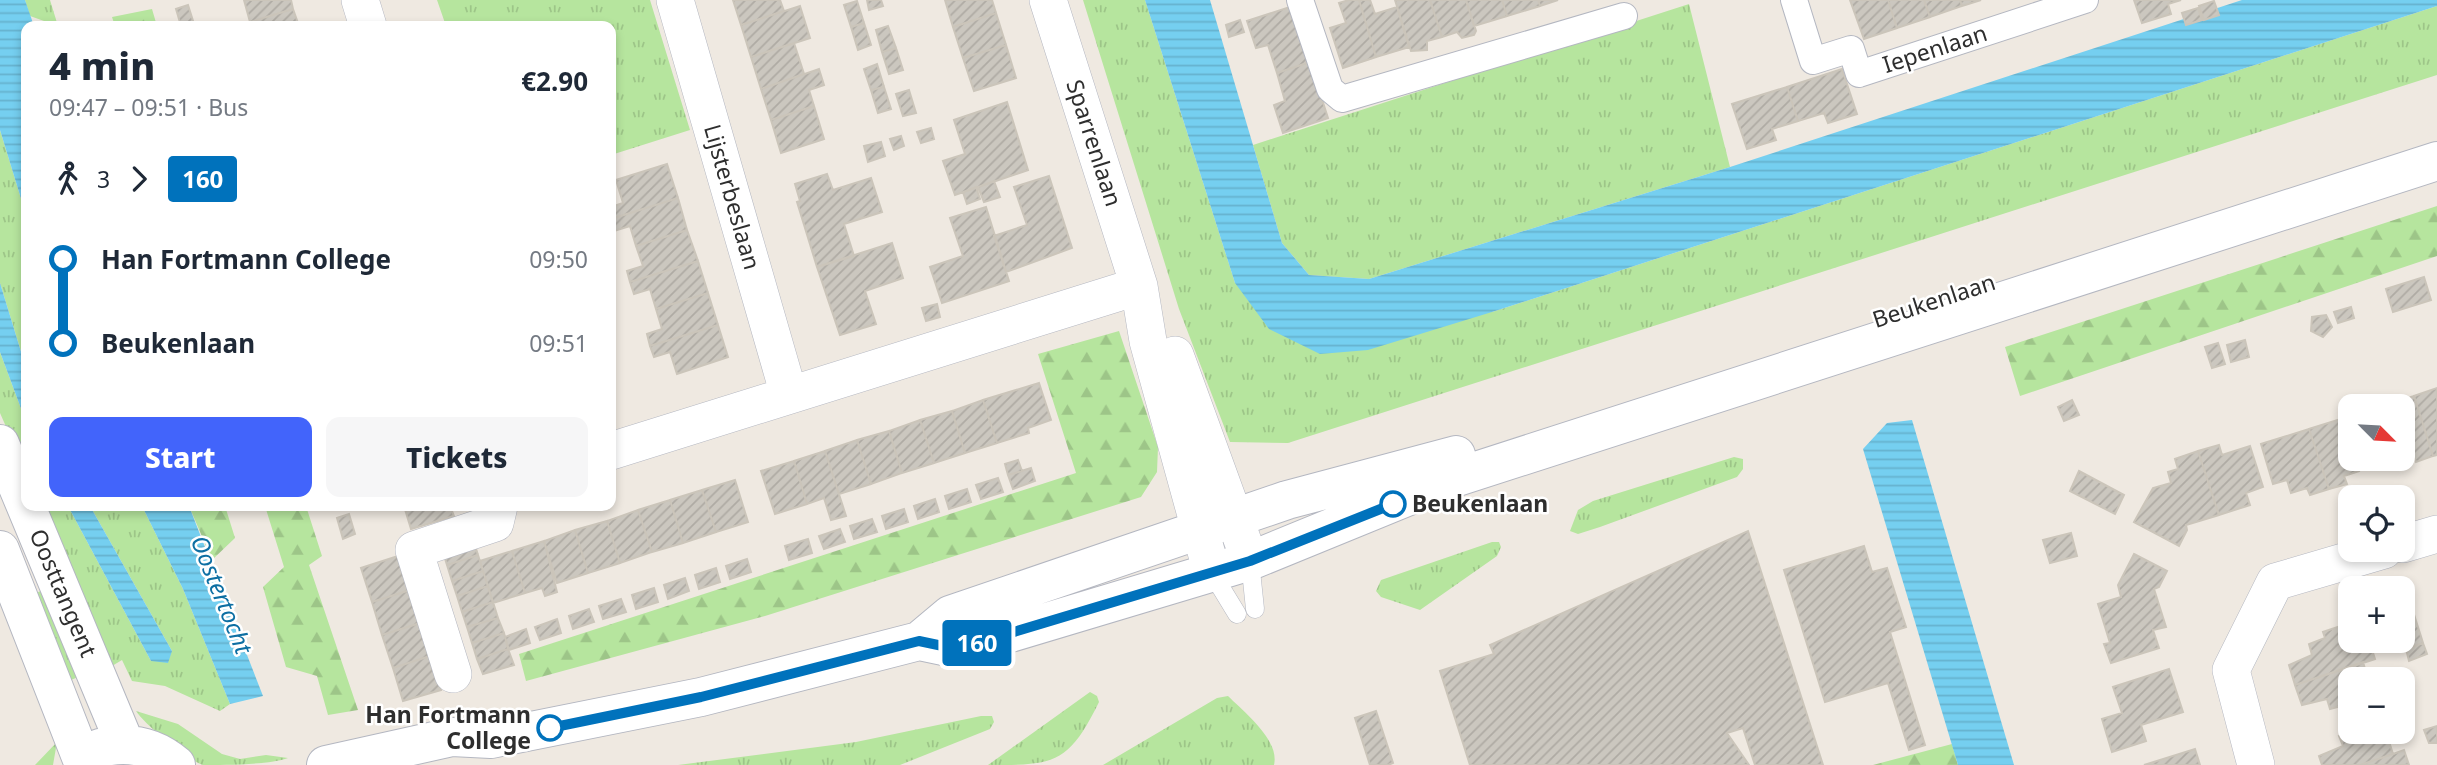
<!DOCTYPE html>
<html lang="en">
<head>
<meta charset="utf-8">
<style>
	:root { --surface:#fff; --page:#f6f6f7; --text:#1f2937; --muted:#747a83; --accent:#4264fb }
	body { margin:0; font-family:"Noto Sans",sans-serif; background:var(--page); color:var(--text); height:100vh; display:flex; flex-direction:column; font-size:26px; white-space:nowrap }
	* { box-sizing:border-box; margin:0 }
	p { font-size:23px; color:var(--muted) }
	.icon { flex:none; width:38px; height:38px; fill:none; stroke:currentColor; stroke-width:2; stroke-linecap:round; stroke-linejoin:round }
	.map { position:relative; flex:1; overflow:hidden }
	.sheet { position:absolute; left:21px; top:21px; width:595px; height:490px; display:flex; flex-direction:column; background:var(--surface); border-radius:14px; box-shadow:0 4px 10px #0003 }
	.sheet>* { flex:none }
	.badge { padding:0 14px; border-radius:5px; font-size:24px; line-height:46px }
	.needle { width:46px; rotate:114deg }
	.fabs { position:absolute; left:2338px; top:394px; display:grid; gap:14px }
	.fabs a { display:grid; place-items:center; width:77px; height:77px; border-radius:14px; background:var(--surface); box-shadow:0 4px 10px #0003; font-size:35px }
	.map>.badge { position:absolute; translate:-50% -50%; box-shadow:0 0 0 4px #fff }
	.legs { display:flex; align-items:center; gap:10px; height:77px; padding:0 28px; font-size:23px }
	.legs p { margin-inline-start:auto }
	.summary { display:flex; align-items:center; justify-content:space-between; height:119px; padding:0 28px }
	h1 { font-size:38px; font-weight:800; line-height:52px }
	.cta { display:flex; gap:14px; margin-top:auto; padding:14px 28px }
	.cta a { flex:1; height:80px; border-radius:14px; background:var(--accent); color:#fff; font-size:28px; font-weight:800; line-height:80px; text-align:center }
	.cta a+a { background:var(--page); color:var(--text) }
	ul { padding:0 28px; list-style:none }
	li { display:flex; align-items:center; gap:24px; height:84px; font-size:26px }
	li i { display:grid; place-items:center; width:10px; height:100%; margin:0 9px; background:currentColor }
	li i::after { content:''; width:18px; height:18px; margin:-9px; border:5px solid; border-radius:50%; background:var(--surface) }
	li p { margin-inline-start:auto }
	li:first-child i { background:linear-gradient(#0000 50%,currentColor 0) }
	li:last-child i { background:linear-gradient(currentColor 50%,#0000 0) }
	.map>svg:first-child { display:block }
</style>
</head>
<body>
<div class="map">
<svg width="2437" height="765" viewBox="0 0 2437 765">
	<defs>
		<pattern id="grass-tufts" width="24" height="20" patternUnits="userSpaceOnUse" patternTransform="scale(1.75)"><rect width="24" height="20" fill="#b6e59e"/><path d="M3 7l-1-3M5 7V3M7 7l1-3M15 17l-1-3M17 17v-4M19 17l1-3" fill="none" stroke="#9dc588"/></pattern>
		<pattern id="forest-firs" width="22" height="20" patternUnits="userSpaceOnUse" patternTransform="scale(1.75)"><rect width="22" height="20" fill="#b6e59e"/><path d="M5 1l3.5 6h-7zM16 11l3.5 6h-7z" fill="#9dc588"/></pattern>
		<pattern id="water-rules" width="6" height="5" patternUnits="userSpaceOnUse" patternTransform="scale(1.75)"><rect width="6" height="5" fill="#75cff0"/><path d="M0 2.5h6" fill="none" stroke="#66b2ce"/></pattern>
		<pattern id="building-hatch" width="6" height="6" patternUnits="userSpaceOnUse" patternTransform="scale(1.75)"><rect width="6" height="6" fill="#cbc7bf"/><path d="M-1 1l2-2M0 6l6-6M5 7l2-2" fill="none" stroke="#afaba4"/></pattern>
	</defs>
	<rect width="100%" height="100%" fill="#efe9e1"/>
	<path fill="url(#grass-tufts)" d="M 25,0 L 50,0 L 58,26 L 30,16 Z
		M 437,0 L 650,0 L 690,130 L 611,155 L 611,26 L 446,26 Z
		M 1083,0 L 1145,0 L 1235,283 L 1492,312 L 2437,6 L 2437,75 L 1288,443 L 1230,442 L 1179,309 Z
		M 1689,4 L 1730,167 L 1369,279 L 1309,275 L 1282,243 L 1253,145 Z
		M 0,130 L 26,215 L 26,368 L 0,283 Z
		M 0,352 L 26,422 L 26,472 L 0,413 Z
		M 1734,457 L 1743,459 L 1743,469 L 1737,477 L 1600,527 L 1578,534 L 1570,531 L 1578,510 L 1593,501 Z
		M 43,506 L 68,506 L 151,661 L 172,651 L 90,506 L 142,506 L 183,589 L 230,704 L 220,711 L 165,686 L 132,681 L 122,660 L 112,666 Z
		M 1492,542 L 1499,542 L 1501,547 L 1497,556 L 1420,610 L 1381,597 L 1376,591 L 1381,580 Z
		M 49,587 L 85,674 L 64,683 L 30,596 Z
		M 1090,692 L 1097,696 L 1099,702 C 1068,765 1054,765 988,765 Z
		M 1228,696 C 1244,712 1280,740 1274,765 L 1103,765 L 1217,698 Z
		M 136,711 L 178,724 L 222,754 L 240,759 L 266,755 L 288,758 C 270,765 222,765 203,765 C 189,761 144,724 136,711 Z
		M 981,716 L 992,716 L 994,722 L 990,729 L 900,765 L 678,765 L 856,742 Z
		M 57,742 L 53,765 L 35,765 Z"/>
	<path fill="url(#forest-firs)" d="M 152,9 L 157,26 L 115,26 L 112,17 Z
		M 2437,206 L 2437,256 L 2020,396 L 2005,347 Z
		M 1119,331 L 1158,447 L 1157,472 L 1141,497 L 765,616 L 526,681 L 519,654 L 1076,473 L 1038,354 Z
		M 189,506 L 225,506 L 235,538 L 212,560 Z
		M 265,506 L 306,506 L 322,556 L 309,565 L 358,710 L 328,715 L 317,676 L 286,667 L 263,587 L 284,567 Z
		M 1952,744 L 1958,765 L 1873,765 Z"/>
	<path fill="url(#water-rules)" d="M 0,0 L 25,0 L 34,26 L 26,26 L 26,215 L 0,130 Z
		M 1145,0 L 1210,0 L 1282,243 L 1309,275 L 1369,279 L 1730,167 L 2242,0 L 2437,0 L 2437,6 L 1492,312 L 1368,350 L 1320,354 L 1269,329 L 1235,283 Z
		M 0,283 L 26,368 L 26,422 L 0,352 Z
		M 1912,420 L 2014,765 L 1958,765 L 1863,449 L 1887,423 Z
		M 68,506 L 90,506 L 172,651 L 168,663 L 151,661 Z
		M 142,506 L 189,506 L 263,696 L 230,704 L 183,589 Z"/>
	<path fill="url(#building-hatch)" stroke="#cbc5ba" stroke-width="2" d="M 244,0 L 291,0 L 293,9 L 250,22 Z
		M 733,0 L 780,0 L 784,11 L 741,25 Z
		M 867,0 L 881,0 L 883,6 L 869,10 Z
		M 945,0 L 992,0 L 996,13 L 953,27 Z
		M 1349,0 L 1359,0 L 1376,57 L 1343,68 L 1330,28 L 1346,23 L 1339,3 Z
		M 1359,0 L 1370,0 L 1375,14 L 1397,7 L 1409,47 L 1376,57 Z
		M 1395,0 L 1430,0 L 1442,37 L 1427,41 L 1427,50 L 1411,51 Z
		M 1430,0 L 1466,0 L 1476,31 L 1474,35 L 1462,38 L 1457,32 L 1442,37 Z
		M 1466,0 L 1502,0 L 1507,16 L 1474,26 Z
		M 1502,0 L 1538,0 L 1540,6 L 1507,16 Z
		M 1538,0 L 1558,0 L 1540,6 Z
		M 1850,0 L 1888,0 L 1897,28 L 1864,39 Z
		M 1888,0 L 1924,0 L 1930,17 L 1897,28 Z
		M 1924,0 L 1960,0 L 1962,6 L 1930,17 Z
		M 1960,0 L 1981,0 L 1962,6 Z
		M 2134,0 L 2181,0 L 2168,4 L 2171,14 L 2142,23 Z
		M 857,1 L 864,23 L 851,27 L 844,5 Z
		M 2214,1 L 2219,15 L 2204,20 L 2199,6 Z
		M 188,5 L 194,24 L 181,26 L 176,9 Z
		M 800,6 L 810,38 L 751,57 L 741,25 Z
		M 1293,6 L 1310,62 L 1277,73 L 1268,45 L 1256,48 L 1247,21 Z
		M 2198,8 L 2202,20 L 2186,25 L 2182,13 Z
		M 293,9 L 299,26 L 252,26 L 250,22 Z
		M 996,13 L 1006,45 L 963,58 L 953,27 Z
		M 1240,20 L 1244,32 L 1229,37 L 1226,25 Z
		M 864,23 L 871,45 L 858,50 L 851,27 Z
		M 888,26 L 896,48 L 882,52 L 876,30 Z
		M 794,43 L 804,74 L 761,89 L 751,57 Z
		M 1006,45 L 1016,78 L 974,91 L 963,58 Z
		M 896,48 L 903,70 L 889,74 L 882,52 Z
		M 1310,62 L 1328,118 L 1283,133 L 1274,105 L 1285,101 L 1277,73 Z
		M 877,64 L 884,87 L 871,90 L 864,69 Z
		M 819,69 L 824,85 L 809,90 L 814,106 L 771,120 L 761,89 Z
		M 1842,69 L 1857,114 L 1828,123 L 1824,113 L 1798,121 L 1787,87 Z
		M 884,87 L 891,109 L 878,113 L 871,90 Z
		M 1787,87 L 1798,121 L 1772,129 L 1776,140 L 1747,149 L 1732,104 Z
		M 909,90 L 916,113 L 903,116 L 896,94 Z
		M 1007,102 L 1028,170 L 955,195 L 943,161 L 965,154 L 954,120 Z
		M 814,106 L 824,139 L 781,153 L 771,120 Z
		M 931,128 L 934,139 L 921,143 L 917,132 Z
		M 901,136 L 904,146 L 894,150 L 890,139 Z
		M 881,142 L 885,156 L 868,162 L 864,146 Z
		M 667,164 L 678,198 L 611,219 L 611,207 L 623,203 L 616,180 Z
		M 827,174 L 833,190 L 871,178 L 882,212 L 844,224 L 854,256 L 817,267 L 797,202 L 800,201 L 795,184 Z
		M 1049,176 L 1072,248 L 1006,272 L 994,236 L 1027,225 L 1014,187 Z
		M 994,181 L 1000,197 L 984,202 L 978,187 Z
		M 976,187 L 980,199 L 967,204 L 963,192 Z
		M 678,198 L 687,230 L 636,246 L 630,226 L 614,231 L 611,219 Z
		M 986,207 L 1009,281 L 942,303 L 930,267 L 963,256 L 950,218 Z
		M 687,230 L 698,261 L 630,282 L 627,271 L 643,266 L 636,246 Z
		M 892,243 L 903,278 L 865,291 L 876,324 L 840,335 L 817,267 Z
		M 698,261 L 708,293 L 656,309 L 650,289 L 634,294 L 630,282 Z
		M 2424,277 L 2431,300 L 2393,312 L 2386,289 Z
		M 708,293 L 718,325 L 650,346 L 647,334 L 662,329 L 656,309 Z
		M 937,304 L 940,317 L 926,321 L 922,308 Z
		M 2351,307 L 2354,318 L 2338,323 L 2334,312 Z
		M 2326,315 L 2332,327 L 2323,337 L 2311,331 L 2312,317 Z
		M 718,325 L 728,357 L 677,374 L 670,352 L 654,357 L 650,346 Z
		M 2245,340 L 2249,357 L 2231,362 L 2227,345 Z
		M 2218,343 L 2225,364 L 2212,368 L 2205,347 Z
		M 1039,383 L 1051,420 L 1028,428 L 1029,433 L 997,443 L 983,400 Z
		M 2437,388 L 2437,455 L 2433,456 L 2414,396 Z
		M 2414,396 L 2433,456 L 2416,462 L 2413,454 L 2403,457 L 2403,406 L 2382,406 Z
		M 983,400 L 997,443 L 965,453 L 952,411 Z
		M 2072,400 L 2079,415 L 2064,421 L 2058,407 Z
		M 952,411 L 965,453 L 934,463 L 920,420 Z
		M 2350,416 L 2350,458 L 2355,458 L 2359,471 L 2344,476 L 2347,484 L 2329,489 L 2309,429 Z
		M 920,420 L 934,463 L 902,473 L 889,431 Z
		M 2309,429 L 2329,489 L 2310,495 L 2307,488 L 2291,493 L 2287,480 L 2273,484 L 2261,444 Z
		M 889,431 L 902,473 L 871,484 L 857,440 Z
		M 857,440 L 871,484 L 839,494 L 825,451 Z
		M 2219,445 L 2222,455 L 2250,446 L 2263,487 L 2246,493 L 2250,505 L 2219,515 L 2198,451 Z
		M 825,451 L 846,516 L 831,520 L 824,498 L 807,504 L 794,461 Z
		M 2198,451 L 2219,515 L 2186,525 L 2187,530 L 2179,546 L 2134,522 L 2153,488 L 2171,483 L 2168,472 L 2178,469 L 2175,459 Z
		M 1018,460 L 1022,471 L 1008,475 L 1005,464 Z
		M 794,461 L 807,504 L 775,514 L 761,471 Z
		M 1031,468 L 1035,481 L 1013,489 L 1008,475 Z
		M 2079,471 L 2124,495 L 2115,514 L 2070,491 Z
		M 998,478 L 1003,492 L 981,499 L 976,485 Z
		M 735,480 L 748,522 L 716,532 L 702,490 Z
		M 967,489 L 971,502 L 949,509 L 945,496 Z
		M 702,490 L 716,532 L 683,543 L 670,500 Z
		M 935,499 L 939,512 L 918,519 L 914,506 Z
		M 670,500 L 683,543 L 652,552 L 638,510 Z
		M 404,506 L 450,506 L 454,516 L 411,529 Z
		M 904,509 L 908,522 L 886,529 L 882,516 Z
		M 638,510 L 652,552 L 620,563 L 607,521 Z
		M 349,514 L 355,534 L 343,539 L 337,518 Z
		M 872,519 L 877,532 L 854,539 L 850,526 Z
		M 607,521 L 620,563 L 588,573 L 575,530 Z
		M 840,529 L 845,542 L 824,549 L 819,536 Z
		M 575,530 L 588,573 L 557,583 L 544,541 Z
		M 1748,531 L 1823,765 L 1755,765 L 1743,728 L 1727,733 L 1749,765 L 1470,765 L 1440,671 L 1494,654 L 1490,645 Z
		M 2071,533 L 2077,556 L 2050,563 L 2043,540 Z
		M 473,539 L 478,555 L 447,565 L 442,549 Z
		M 808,539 L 812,553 L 789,560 L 785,546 Z
		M 544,541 L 557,592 L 545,596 L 542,588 L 525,593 L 512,551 Z
		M 1864,546 L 1872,572 L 1887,568 L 1906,627 L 1890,632 L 1925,745 L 1909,750 L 1888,683 L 1825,702 L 1784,570 Z
		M 512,551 L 525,593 L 493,603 L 480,561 Z
		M 2134,554 L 2167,571 L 2159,587 L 2154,589 L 2166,627 L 2153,630 L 2159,648 L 2111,663 L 2104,644 L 2110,643 L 2098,604 L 2121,597 L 2118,585 Z
		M 478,555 L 483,571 L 452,581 L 447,565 Z
		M 398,556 L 410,590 L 372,602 L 361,568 Z
		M 747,559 L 751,572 L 730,579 L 726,566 Z
		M 716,568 L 720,582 L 699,589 L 695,575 Z
		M 483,571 L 488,586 L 457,596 L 452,581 Z
		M 685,578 L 689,591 L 668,599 L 664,585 Z
		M 488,586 L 493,602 L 462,612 L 457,596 Z
		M 654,588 L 658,602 L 636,609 L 632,595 Z
		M 410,590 L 420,623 L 382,635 L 372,602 Z
		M 621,599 L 626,612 L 603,619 L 599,606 Z
		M 493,602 L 498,618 L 467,627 L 462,612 Z
		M 2411,605 L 2423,643 L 2406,649 L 2403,607 Z
		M 589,609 L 594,622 L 573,629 L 569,616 Z
		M 498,618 L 504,633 L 472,643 L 467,627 Z
		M 557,619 L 561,633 L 540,640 L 535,627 Z
		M 420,623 L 430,656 L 393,668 L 382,635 Z
		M 2350,623 L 2350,640 L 2369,640 L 2375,659 L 2295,685 L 2289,665 L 2312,655 L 2309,644 L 2325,638 L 2323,632 Z
		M 526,629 L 530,643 L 509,650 L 505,637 Z
		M 504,633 L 508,649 L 477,659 L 472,643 Z
		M 2423,643 L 2427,654 L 2409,661 L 2406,649 Z
		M 508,649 L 514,665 L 483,674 L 477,659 Z
		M 430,656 L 441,690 L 403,701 L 393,668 Z
		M 2363,662 L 2368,679 L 2350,679 L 2350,711 L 2348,712 L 2345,705 L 2330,709 L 2327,699 L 2302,705 L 2295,685 Z
		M 2169,669 L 2183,712 L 2141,725 L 2146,741 L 2112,752 L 2102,719 L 2122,713 L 2113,687 Z
		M 1376,711 L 1393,763 L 1388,765 L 1370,765 L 1355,718 Z
		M 2437,726 L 2437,743 L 2429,743 L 2424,730 Z
		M 2350,732 L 2386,732 L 2393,754 L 2360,765 L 2322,765 L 2319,756 L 2343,746 L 2339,736 Z
		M 2195,749 L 2200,765 L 2144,765 Z
		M 2404,750 L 2409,765 L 2360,765 L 2393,754 Z"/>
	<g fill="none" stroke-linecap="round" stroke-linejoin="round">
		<g stroke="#b4b7c1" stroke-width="19">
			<path id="service" d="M 1250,561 L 1255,609
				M 1212,573 L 1237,614"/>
		</g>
		<g stroke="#b4b7c1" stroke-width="28">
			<path id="pedestrian" d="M 1300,0 L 1330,89 L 1342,99 L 1624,16
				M 1794,0 L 1813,61 L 1851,49 L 1859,74 L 2085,0"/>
		</g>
		<g stroke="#b4b7c1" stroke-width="38">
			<path id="minor" d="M 360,0 L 368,26
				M 675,0 L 789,395
				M 1048,0 L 1139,286 L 1148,341 L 1212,573
				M 1175,355 L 1250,561
				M 611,451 L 1139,286
				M 2403,544 L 2437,534
				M 453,674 L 414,550 L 495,523 L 499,506
				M 2256,765 L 2231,670 L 2275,582 L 2384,550"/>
		</g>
		<g stroke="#b4b7c1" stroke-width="40">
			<path id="tertiary" d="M 919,641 L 950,615 L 1287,500 L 1456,455
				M 326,765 L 452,737 L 491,739 L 701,697 L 919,641 L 957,649 L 1250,561 L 1448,480 L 2437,161"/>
		</g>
		<g stroke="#b4b7c1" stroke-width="40">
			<path id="secondary" d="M 0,444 L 125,744
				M 0,550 L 81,757
				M 100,748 C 129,741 154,746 176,765"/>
		</g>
		<use href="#service" stroke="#fff" stroke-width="18"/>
		<use href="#pedestrian" stroke="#fff" stroke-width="26"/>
		<use href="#minor" stroke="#fff" stroke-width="37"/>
		<use href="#tertiary" stroke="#fff" stroke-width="38"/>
		<use href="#secondary" stroke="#fff" stroke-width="38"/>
	</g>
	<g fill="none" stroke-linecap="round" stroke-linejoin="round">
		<g stroke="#fff" stroke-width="16">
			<path id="line-1" d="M 550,728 L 701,697 L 919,641 L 957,649 L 1250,561 L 1393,504"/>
		</g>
		<use href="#line-1" stroke="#0072bc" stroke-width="10"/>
	</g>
	<g fill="#fff" stroke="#0072bc" stroke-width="3.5">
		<circle cx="1393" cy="504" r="12"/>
		<circle cx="550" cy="728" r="12"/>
	</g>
	<g text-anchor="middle" stroke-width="5" stroke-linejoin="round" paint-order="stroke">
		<g font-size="23" fill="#2e2e2e" stroke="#fff">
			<text transform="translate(1935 49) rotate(-18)" y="8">Iepenlaan</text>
			<text transform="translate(1094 143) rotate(72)" y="8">Sparrenlaan</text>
			<text transform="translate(732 197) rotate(74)" y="8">Lijsterbeslaan</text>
			<text transform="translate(1934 301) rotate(-18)" y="8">Beukenlaan</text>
			<text transform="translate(63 593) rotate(67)" y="8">Oosttangent</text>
		</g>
		<g font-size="23" font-weight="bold" fill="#2e2e2e" stroke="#fff" text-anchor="start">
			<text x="1412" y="512">Beukenlaan</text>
			<text x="531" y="723" text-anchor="end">Han Fortmann<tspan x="531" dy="26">College</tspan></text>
		</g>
		<g font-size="24" font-style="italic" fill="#0d6fa3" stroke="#fff">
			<text transform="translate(221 595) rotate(68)" y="8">Oostertocht</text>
		</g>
	</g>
</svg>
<div class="fabs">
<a><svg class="needle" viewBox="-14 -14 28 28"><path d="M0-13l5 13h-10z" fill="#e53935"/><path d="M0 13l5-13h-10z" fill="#747a83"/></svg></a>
<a><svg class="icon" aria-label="locate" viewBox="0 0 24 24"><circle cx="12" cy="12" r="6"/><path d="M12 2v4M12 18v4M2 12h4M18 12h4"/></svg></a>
<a>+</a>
<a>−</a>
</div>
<b class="badge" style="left:977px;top:643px;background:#0072bc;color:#fff">160</b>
<section class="sheet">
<div class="summary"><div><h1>4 min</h1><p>09:47 – 09:51 · Bus</p></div><b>€2.90</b></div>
<div class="legs"><svg class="icon" aria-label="walk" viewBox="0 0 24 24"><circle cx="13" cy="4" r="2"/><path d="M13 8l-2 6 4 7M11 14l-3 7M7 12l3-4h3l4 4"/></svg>3<svg class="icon" aria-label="forward" viewBox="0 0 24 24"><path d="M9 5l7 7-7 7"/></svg><b class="badge" style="background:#0072bc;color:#fff">160</b></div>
<ul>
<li><i style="color:#0072bc"></i><b>Han Fortmann College</b><p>09:50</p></li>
<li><i style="color:#0072bc"></i><b>Beukenlaan</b><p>09:51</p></li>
</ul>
<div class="cta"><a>Start</a><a>Tickets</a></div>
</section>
</div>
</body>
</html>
